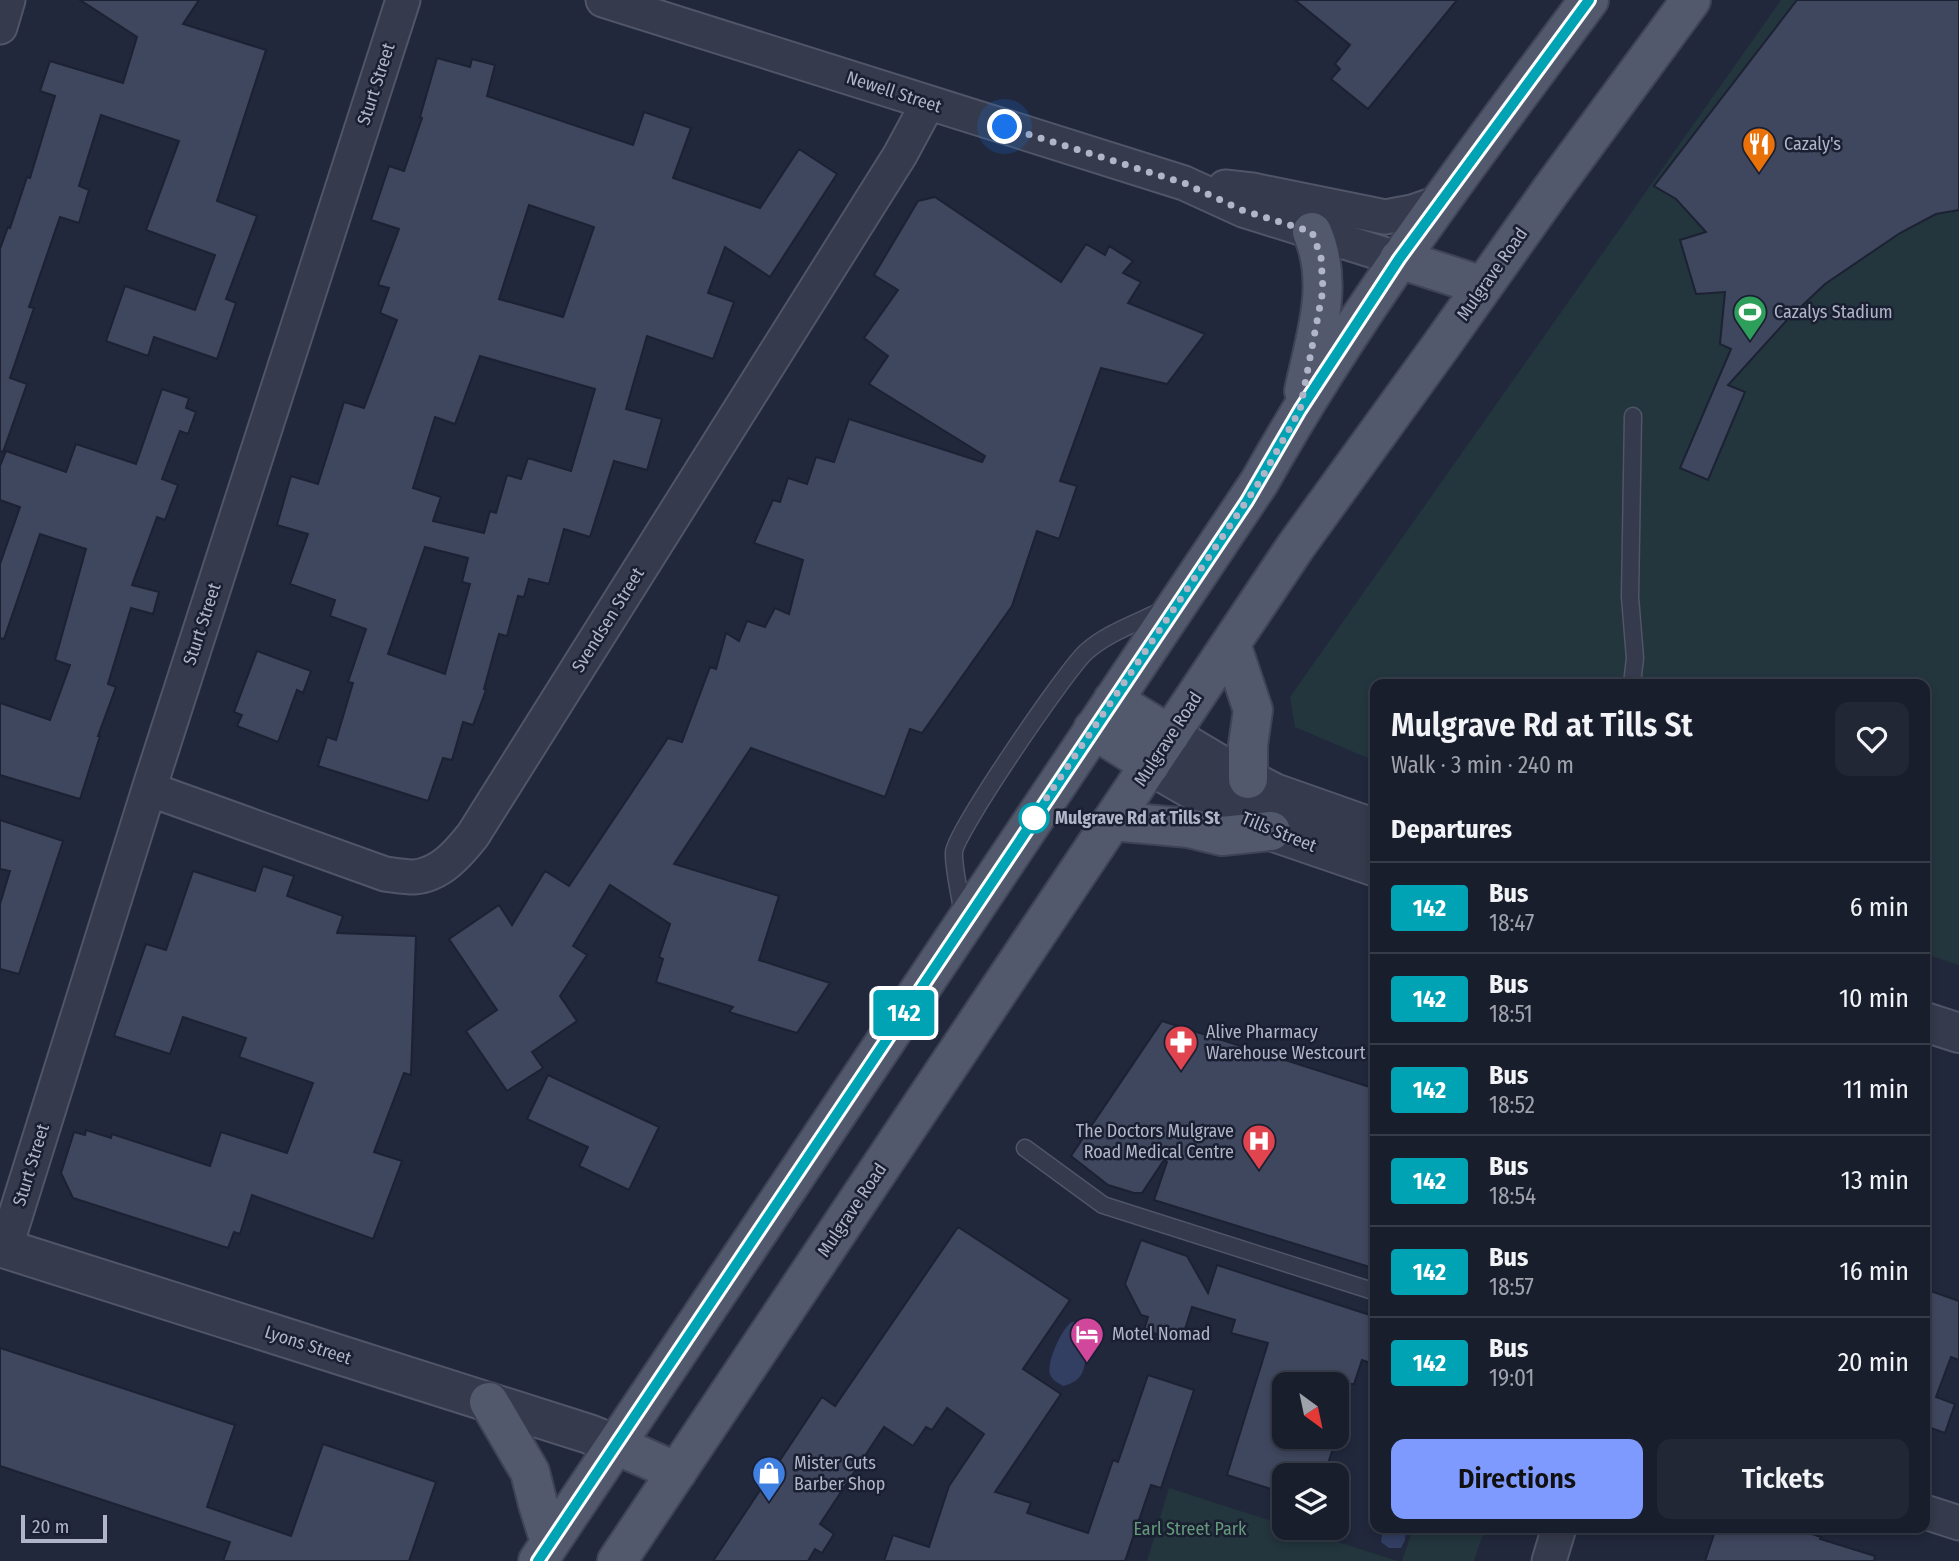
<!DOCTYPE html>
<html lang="en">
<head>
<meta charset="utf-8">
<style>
	:root { --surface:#191e2d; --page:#222735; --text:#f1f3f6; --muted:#9fa2aa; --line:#373c49; --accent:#7f9afe }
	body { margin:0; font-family:"Fira Sans Condensed",sans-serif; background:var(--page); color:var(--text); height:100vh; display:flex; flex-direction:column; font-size:26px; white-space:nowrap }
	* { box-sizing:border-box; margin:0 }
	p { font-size:23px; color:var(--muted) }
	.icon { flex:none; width:38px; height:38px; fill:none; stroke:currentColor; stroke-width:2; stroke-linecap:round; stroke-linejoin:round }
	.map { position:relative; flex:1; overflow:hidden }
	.drawer { position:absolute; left:1370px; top:679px; width:560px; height:854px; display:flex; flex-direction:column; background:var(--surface); border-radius:14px; box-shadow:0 4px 10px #0003,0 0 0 2px var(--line) }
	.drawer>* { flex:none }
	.badge { padding:0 14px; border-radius:5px; font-size:24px; line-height:46px }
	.needle { width:46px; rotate:147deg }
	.tools { position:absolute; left:1272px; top:1372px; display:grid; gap:14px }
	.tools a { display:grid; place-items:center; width:77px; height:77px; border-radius:14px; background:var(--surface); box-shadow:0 4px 10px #0003,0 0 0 2px var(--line); font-size:35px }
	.scale { position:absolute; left:21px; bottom:18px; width:86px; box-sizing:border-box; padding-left:7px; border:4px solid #b0b5c8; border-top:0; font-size:19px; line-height:24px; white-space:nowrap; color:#b0b5c8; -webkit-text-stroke:5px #1a1f31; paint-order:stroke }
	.you { position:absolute; width:35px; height:35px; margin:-18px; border:5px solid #fff; border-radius:50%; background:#1a73e8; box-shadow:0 0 0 10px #1a73e833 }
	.map>.badge { position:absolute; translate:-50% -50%; box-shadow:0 0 0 4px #fff }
	h2 { padding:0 21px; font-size:26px; line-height:63px }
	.round { display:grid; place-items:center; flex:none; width:74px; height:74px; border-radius:14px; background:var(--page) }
	.headline { display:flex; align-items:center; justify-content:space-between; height:119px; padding:0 21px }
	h1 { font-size:33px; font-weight:600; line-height:52px }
	.primary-button { display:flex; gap:14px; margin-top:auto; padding:14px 21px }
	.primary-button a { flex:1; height:80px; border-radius:14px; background:var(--accent); color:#111; font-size:28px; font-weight:600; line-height:80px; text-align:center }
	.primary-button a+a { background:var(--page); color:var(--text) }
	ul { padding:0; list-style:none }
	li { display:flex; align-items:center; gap:21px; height:91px; padding:0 21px; border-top:2px solid var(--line) }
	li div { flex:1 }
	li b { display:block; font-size:26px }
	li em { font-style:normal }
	li .badge { min-width:77px; font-weight:700; text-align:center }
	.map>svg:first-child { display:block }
</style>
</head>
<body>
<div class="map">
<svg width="1959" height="1561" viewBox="0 0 1959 1561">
	<rect width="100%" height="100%" fill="#21283c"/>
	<path fill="#23353d" d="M 1781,0 L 1959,0 L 1959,965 L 1925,954 L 1925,684 L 1376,684 L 1375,761 L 1295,727 L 1290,697 Z
		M 1169,1488 L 1284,1525 L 1284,1528 L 1293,1528 L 1398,1561 L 1147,1561 Z
		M 1413,1528 L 1485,1528 L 1474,1561 L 1402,1561 Z"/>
	<path fill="#323e62" d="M 1072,1322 L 1077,1322 C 1087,1331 1088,1361 1082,1373 C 1078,1381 1071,1384 1063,1386 C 1058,1383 1052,1380 1050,1374 C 1046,1364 1062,1327 1072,1322 Z
		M 1388,1528 L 1406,1528 L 1405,1540 L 1401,1548 L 1389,1548 L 1381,1542 L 1382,1535 Z"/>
	<path fill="#3f475e" stroke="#1c2133" stroke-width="2" fill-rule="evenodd" d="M 80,0 L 199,0 L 183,24 L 266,50 L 217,201 L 257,216 L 226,299 L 236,303 L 217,359 L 154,337 L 148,356 L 106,341 L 125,286 L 195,310 L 215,255 L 146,230 L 179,141 L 101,115 L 79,186 L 89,190 L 79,223 L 60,217 L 29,307 L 34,308 L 10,378 L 27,384 L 3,452 L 0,451 L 0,249 L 8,227 L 10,228 L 27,177 L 30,178 L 55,96 L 40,91 L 50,61 L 123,83 L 137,37 Z
		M 1295,0 L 1457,0 L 1368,109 L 1331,79 L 1340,69 L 1335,64 L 1350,45 Z
		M 1797,0 L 1959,0 L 1959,210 L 1936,214 L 1900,233 L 1825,284 L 1788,319 L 1728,385 L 1745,392 L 1708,480 L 1680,468 L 1731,349 L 1720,344 L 1725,292 L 1696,294 L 1680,240 L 1706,232 L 1676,199 L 1654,186 Z
		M 437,58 L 470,67 L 472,59 L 495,65 L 487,96 L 633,145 L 644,112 L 691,128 L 673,178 L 760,208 L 799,149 L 837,174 L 770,277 L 725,247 L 708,293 L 734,302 L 713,359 L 647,336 L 626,409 L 662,419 L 647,470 L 614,461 L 590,537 L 564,529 L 549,584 L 529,579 L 524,597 L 518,596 L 507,636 L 499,634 L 484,689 L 486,690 L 473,725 L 463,722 L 452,760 L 443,758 L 428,801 L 318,766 L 327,737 L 336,740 L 353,683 L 348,682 L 366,629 L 330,616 L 335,600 L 290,584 L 308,534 L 277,525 L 291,476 L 318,484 L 344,402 L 364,408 L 397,320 L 380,313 L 389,288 L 378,285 L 399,229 L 371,220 L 389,166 L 404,171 L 422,118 L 420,117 ZM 529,205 L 594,227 L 563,317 L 499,299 ZM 480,356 L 595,389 L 571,471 L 528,458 L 521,479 L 507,475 L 496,513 L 490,511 L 484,533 L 433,521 L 441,497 L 413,488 L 435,417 L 455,424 ZM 425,547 L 468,558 L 462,582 L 470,584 L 445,674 L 388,654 Z
		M 935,197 L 1061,282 L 1086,244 L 1105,255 L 1109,246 L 1133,261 L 1123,273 L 1141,282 L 1128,303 L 1205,334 L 1167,384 L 1101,368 L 1060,481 L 1077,486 L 1059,539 L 1037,531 L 1012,606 L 922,733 L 910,729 L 885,797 L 751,748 L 674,864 L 779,896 L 759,960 L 830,983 L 797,1033 L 729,1012 L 733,1007 L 656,982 L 663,959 L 659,957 L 670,924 L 610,885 L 573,946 L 587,955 L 560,996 L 577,1021 L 532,1052 L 543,1068 L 507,1091 L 466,1031 L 497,1010 L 449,939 L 499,905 L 512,925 L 545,871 L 569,886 L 668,738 L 682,742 L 710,667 L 716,669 L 726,633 L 739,641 L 747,621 L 765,627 L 775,608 L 789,614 L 803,560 L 754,543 L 773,500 L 780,502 L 788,478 L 807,484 L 816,457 L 834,462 L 849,419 L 982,462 L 985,456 L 869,384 L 888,356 L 864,338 L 898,290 L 874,275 L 918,201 Z
		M 162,389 L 189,398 L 186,408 L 196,412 L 188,434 L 180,431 L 162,479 L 178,485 L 165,520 L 157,517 L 132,585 L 159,592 L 153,614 L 131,608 L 108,684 L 116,687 L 98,736 L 100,736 L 80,799 L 0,775 L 0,703 L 50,720 L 70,665 L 55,660 L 86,549 L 40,534 L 4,639 L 0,638 L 0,564 L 20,507 L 0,500 L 0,466 L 6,451 L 66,472 L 76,444 L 136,464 Z
		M 257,651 L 311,671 L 303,693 L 297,690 L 278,742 L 237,726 L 242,715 L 234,712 Z
		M 0,820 L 63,841 L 19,974 L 0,969 L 0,904 L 10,871 L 0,869 Z
		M 263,866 L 294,876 L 287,896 L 343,916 L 337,933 L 416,936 L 411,1075 L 404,1073 L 374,1152 L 402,1161 L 373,1239 L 252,1195 L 240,1234 L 234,1232 L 228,1248 L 73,1198 L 61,1173 L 74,1132 L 85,1135 L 86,1130 L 111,1138 L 112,1134 L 210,1166 L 221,1132 L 287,1153 L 313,1083 L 239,1057 L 246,1038 L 183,1017 L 170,1054 L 114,1036 L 146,944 L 166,950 L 193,871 L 255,891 Z
		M 1162,1021 L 1376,1089 L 1376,1269 L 1154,1200 L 1167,1162 L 1164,1160 L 1142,1193 L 1134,1193 L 1108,1185 L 1071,1156 Z
		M 548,1075 L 659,1127 L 629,1190 L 579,1166 L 588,1147 L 527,1119 Z
		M 958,1227 L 1070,1300 L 1023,1369 L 1061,1394 L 995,1492 L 1031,1503 L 1027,1513 L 1088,1533 L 1113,1460 L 1118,1462 L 1148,1375 L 1194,1390 L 1161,1488 L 1151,1485 L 1125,1561 L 884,1561 L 893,1535 L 929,1547 L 949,1486 L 984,1434 L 947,1408 L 932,1430 L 926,1427 L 913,1446 L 884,1427 L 820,1524 L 834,1534 L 822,1553 L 815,1549 L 808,1561 L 713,1561 L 822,1397 L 835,1406 Z
		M 1141,1240 L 1187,1256 L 1208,1293 L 1217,1265 L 1376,1317 L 1376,1365 L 1362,1360 L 1354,1384 L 1284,1384 L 1284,1437 L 1337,1437 L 1324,1475 L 1284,1475 L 1284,1493 L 1227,1475 L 1268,1343 L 1231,1333 L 1235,1320 L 1192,1307 L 1181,1342 L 1144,1330 L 1148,1317 L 1141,1315 L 1125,1284 Z
		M 1925,1289 L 1959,1301 L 1959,1360 L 1951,1357 L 1936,1397 L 1955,1404 L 1945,1433 L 1925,1426 Z
		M 0,1348 L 235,1425 L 207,1507 L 291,1536 L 323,1444 L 436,1482 L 409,1561 L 223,1561 L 230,1542 L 0,1466 Z
		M 1716,1528 L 1794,1528 L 1821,1537 L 1820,1539 L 1875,1556 L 1874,1561 L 1705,1561 Z"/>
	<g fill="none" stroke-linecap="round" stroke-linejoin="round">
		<g stroke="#505567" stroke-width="19">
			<path id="service" d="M 1632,684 L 1635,658 L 1630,597 L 1633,416
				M 963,916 C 961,899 953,867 954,852 C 956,831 1067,669 1086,652 C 1107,633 1137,623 1161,611
				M 1025,1148 L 1103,1205 L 1376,1292"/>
		</g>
		<g stroke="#505567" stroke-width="37">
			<path id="minor" d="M 603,0 L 1184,183 L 1243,210 L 1399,259
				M 0,27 L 8,0
				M 1225,187 L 1252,190 L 1385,217 L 1412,212 L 1441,202
				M 149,789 L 385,874 C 394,875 405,877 414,877 C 440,875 458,854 473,835 L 900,155 L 928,103
				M 5,1249 L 149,789 L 403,0
				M 1925,1512 L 1959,1523
				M 1549,1561 L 1559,1528"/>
		</g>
		<g stroke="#505567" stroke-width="42">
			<path id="tertiary" d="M 1170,735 L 1222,766 L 1274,793 L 1376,829
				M 1150,765 L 1240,817 L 1271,831 L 1376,867
				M 1925,1022 L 1959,1033
				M 0,1247 L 589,1434 L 616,1445"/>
		</g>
		<g stroke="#3e4355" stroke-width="42">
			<path id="primary" d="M 1399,259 L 1483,286
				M 1304,391 C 1315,338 1335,284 1312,232
				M 1231,644 L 1253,710 L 1248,745 L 1248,779
				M 1113,700 L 1170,735
				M 1093,729 L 1150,765
				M 1113,821 L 1189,828 L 1222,836 L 1271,831
				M 489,1402 L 530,1472 L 538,1504 L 550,1542
				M 616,1445 L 677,1472
				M 538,1561 L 1260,481 C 1355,311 1473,156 1589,0
				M 617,1561 L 1296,546 L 1440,347 L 1552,189 L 1691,0"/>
		</g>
		<use href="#service" stroke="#353a4c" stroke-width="16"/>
		<use href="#minor" stroke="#353a4c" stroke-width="33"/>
		<use href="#tertiary" stroke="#353a4c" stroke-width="38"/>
		<use href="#primary" stroke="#52596c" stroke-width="38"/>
	</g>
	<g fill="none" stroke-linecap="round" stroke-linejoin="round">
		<g stroke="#fff" stroke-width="16">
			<path id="line" d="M 538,1561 L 1247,501 L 1300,410 L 1399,259 L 1589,0"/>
		</g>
		<use href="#line" stroke="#00a3b4" stroke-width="10"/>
		<path stroke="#b0b5c8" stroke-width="7" stroke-dasharray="0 12.6" d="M 1005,127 L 1184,183 L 1242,210 L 1312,232 L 1321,257 L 1323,290 L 1300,410 L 1260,481 L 1029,824 L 1034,818"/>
	</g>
	<defs>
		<g id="restaurant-pin" transform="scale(1.75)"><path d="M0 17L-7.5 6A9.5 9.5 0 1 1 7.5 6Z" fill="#e8710a" stroke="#1a1f31"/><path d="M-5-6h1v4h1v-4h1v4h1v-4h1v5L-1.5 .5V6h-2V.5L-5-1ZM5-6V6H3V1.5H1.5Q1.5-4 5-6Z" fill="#fff"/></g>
		<g id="stadium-pin" transform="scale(1.75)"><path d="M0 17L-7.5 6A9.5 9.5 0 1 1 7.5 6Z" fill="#2e9e5b" stroke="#1a1f31"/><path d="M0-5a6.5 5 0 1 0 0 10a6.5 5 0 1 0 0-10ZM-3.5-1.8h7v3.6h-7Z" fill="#fff"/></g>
		<g id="pharmacy-pin" transform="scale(1.75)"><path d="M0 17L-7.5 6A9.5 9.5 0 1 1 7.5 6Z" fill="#e0444e" stroke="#1a1f31"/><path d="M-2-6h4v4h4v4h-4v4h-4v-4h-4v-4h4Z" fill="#fff"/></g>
		<g id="hospital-pin" transform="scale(1.75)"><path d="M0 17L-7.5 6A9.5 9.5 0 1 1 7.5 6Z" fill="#e0444e" stroke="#1a1f31"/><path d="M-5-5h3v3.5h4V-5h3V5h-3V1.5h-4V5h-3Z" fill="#fff"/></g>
		<g id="hotel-pin" transform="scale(1.75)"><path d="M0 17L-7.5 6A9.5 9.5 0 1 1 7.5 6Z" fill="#d1479c" stroke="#1a1f31"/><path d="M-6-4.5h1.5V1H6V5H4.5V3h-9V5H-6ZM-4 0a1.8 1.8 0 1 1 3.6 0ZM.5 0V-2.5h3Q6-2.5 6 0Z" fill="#fff"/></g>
		<g id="shop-pin" transform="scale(1.75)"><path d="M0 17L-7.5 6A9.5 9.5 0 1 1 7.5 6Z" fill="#3f7fe0" stroke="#1a1f31"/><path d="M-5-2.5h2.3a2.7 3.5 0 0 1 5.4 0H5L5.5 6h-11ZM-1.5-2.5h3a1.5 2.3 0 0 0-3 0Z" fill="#fff"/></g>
	</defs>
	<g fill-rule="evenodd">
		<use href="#restaurant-pin" x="1759" y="144"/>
		<use href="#stadium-pin" x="1750" y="312"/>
		<use href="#pharmacy-pin" x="1181" y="1042"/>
		<use href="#hospital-pin" x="1259" y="1141"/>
		<use href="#hotel-pin" x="1087" y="1334"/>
		<use href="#shop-pin" x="769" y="1473"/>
	</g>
	<circle fill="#fff" stroke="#00a3b4" stroke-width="3.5" cx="1034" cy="818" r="14"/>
	<g text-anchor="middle" stroke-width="5" stroke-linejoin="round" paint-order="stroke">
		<g font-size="18" fill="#b0b5c8" stroke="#1a1f31">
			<text transform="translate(376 84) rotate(-72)" y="6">Sturt Street</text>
			<text transform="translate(894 92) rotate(18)" y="6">Newell Street</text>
			<text transform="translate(1492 274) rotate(-55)" y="6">Mulgrave Road</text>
			<text transform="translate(608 620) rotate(-58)" y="6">Svendsen Street</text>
			<text transform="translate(202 624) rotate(-72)" y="6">Sturt Street</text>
			<text transform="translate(1168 739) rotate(-57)" y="6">Mulgrave Road</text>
			<text transform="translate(1279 832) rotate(22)" y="6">Tills Street</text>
			<text transform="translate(31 1165) rotate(-73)" y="6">Sturt Street</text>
			<text transform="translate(852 1210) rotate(-56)" y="6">Mulgrave Road</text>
			<text transform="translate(308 1345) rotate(18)" y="6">Lyons Street</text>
		</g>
		<g font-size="18" fill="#b0b5c8" stroke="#1a1f31" text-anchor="start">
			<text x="1784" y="150">Cazaly's</text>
			<text x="1774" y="318">Cazalys Stadium</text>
			<text x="1206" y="1038">Alive Pharmacy<tspan x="1206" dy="21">Warehouse Westcourt</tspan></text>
			<text x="1234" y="1137" text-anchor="end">The Doctors Mulgrave<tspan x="1234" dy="21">Road Medical Centre</tspan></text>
			<text x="1112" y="1340">Motel Nomad</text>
			<text x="794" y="1469">Mister Cuts<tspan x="794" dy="21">Barber Shop</tspan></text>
		</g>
		<g font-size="18" font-weight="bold" fill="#b0b5c8" stroke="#1a1f31" text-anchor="start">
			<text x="1055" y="824">Mulgrave Rd at Tills St</text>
		</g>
		<g font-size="18" fill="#659a7b" stroke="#1a1f31">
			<text x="1190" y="1535">Earl Street Park</text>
		</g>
	</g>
</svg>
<div class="tools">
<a><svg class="needle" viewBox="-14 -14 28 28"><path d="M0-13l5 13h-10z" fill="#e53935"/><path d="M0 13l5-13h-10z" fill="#9fa2aa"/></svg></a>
<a><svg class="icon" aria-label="layers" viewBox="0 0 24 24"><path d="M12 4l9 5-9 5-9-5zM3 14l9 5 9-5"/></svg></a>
</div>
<div class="scale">20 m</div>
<div class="you" style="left:1005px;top:127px"></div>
<b class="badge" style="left:904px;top:1013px;background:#00a3b4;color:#fff">142</b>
<section class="drawer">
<div class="headline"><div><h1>Mulgrave Rd at Tills St</h1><p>Walk · 3 min · 240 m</p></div><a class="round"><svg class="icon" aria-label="heart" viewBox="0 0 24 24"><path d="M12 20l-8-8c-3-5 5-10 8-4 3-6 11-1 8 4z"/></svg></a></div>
<h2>Departures</h2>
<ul>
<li><span class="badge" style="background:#00a3b4;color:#fff">142</span><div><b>Bus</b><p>18:47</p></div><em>6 min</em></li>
<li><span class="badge" style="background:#00a3b4;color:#fff">142</span><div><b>Bus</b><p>18:51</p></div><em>10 min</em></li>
<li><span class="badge" style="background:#00a3b4;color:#fff">142</span><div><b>Bus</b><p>18:52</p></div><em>11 min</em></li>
<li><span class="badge" style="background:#00a3b4;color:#fff">142</span><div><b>Bus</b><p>18:54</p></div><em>13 min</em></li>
<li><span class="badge" style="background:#00a3b4;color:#fff">142</span><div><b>Bus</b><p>18:57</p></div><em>16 min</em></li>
<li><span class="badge" style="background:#00a3b4;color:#fff">142</span><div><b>Bus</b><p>19:01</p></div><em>20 min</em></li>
</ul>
<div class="primary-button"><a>Directions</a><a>Tickets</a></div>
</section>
</div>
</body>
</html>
